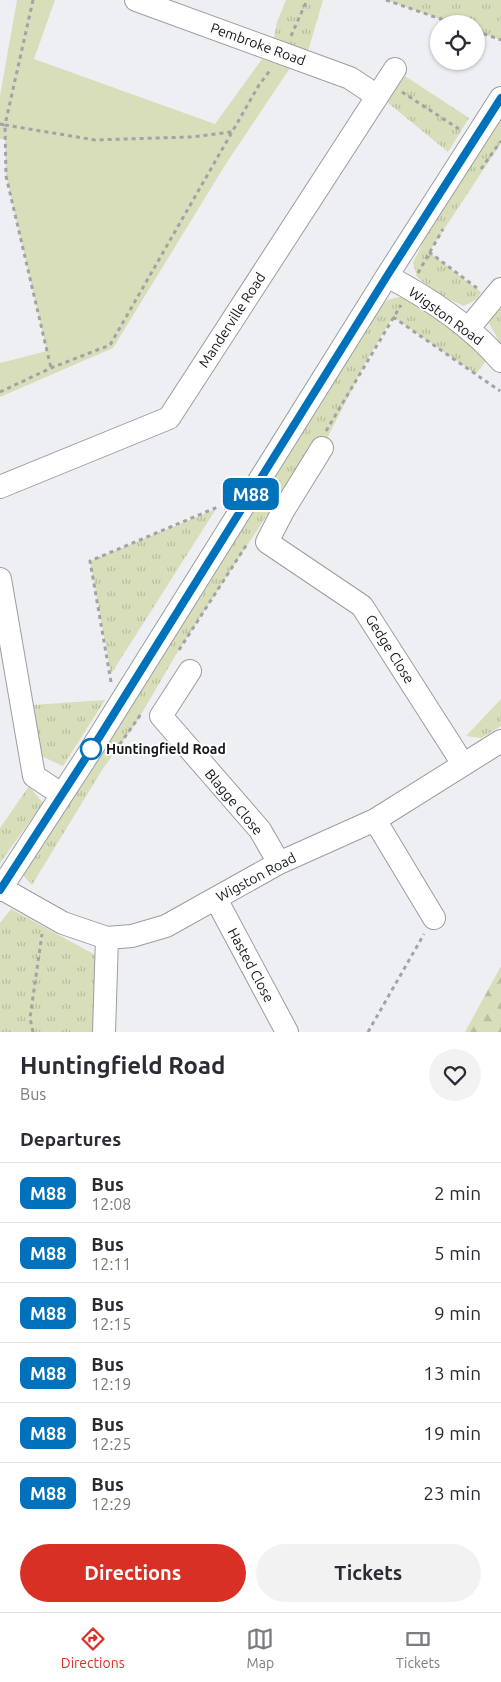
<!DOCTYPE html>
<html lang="en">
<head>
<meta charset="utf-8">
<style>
	:root { --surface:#fff; --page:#f2f2f3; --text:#2b2b33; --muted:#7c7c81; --line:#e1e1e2; --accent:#d93025 }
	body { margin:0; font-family:Ubuntu,sans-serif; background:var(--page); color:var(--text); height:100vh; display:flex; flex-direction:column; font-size:19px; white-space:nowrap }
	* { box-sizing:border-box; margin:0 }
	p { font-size:16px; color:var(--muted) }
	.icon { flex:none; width:28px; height:28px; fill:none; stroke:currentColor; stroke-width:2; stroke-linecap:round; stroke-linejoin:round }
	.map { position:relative; height:1032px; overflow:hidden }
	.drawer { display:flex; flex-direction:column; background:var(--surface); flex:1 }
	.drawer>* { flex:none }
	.badge { padding:0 10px; border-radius:8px; font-size:18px; line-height:32px }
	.fabs { position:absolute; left:430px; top:15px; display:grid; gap:10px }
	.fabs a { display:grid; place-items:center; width:55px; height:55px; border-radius:50%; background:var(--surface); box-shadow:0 1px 4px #0004; font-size:25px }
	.map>.badge { position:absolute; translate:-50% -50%; box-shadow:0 0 0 2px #fff }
	h2 { padding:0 20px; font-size:19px; line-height:45px }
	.round { display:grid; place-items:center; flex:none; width:52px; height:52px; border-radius:26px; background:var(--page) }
	.headline { display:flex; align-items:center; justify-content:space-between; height:85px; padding:0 20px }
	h1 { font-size:24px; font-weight:700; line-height:38px }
	.primary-button { display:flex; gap:10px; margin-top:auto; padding:10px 20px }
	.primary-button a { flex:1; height:58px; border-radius:30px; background:var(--accent); color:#fff; font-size:20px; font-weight:700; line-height:58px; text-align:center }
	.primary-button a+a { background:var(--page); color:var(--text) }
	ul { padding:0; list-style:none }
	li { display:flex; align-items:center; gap:15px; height:60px; padding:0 20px; border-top:1px solid var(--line) }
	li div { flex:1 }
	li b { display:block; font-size:19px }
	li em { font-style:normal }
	li .badge { min-width:55px; font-weight:700; text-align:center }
	.dock { display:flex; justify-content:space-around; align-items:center; height:70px; border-top:1px solid var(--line); background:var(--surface); font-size:14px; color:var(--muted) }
	.dock a { display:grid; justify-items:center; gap:2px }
	.dock .active { color:var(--accent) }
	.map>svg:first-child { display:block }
</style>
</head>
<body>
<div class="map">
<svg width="501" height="1032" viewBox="0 0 501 1032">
	<defs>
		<pattern id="grass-tufts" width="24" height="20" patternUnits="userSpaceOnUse" patternTransform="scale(1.25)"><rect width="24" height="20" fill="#d7deb9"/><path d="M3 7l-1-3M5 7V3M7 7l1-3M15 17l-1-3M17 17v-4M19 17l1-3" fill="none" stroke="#b8be9e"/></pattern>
		<pattern id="forest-firs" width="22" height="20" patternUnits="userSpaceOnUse" patternTransform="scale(1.25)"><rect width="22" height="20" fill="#d7deb9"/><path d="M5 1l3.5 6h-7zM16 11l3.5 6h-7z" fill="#b8be9e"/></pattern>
	</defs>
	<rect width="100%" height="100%" fill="#eeeff3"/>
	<path fill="url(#grass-tufts)" d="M 286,0 L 323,0 L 308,51 L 274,38 L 277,22 Z
		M 386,0 L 501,0 L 501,40 L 476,31 L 476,24 L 455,24 Z
		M 405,76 L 469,118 L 448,152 L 387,102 Z
		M 501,111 L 501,143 L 429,252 L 481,292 L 477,299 L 464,306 L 438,294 L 417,277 L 413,263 L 425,238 Z
		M 407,295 L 493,352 L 476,374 L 393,317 L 368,358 L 322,448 L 283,511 L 267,515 L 177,653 L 136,723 L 102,770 L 32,885 L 15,867 L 371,317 L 387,300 Z
		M 496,304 L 501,308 L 501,341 L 500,343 L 489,323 Z
		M 216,509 L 111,674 L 90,561 Z
		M 501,699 L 501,726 L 481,738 L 466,736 Z
		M 105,700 L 63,766 L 41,756 L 32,705 Z
		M 29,786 L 43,803 L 0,863 L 0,828 Z
		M 11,909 L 97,956 L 96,1032 L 0,1032 L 0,923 Z"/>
	<path fill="url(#forest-firs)" d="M 501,966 L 501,1032 L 465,1032 Z"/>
	<path fill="#d7deb9" d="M 17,0 L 55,0 L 34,59 L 215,124 L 262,59 L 290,68 L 227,162 L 113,348 L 0,397 L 0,363 L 47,351 L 6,176 L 5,139 L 0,139 L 0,96 Z"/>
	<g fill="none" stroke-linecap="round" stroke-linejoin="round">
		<g stroke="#9c9da1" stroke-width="24">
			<path id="minor" d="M 136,0 L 350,78 L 377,96
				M 387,276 C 427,297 472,327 501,361
				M 468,329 L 501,289
				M 322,448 L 283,511 L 267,542 L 362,606 L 463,764
				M 0,487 L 169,418 L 395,69
				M 0,579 L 34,776 L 61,794
				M 190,671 L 161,716 L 260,830 L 279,863
				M 375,820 L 434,918
				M 1,888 L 63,923 L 107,938 L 132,936 L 166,926 L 279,863 L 375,820 L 501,741
				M 0,890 L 89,753 L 387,276 L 501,98
				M 216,899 L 287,1032
				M 104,1032 L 107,938"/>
		</g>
		<path stroke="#a2a3a6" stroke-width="3" stroke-dasharray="4 4" stroke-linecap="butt" d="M 33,0 L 5,125 L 95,140 L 191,137 L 232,132
			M 386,0 L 455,24
			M 476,31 L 501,40
			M 291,36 L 307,0
			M 402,92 L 459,129
			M 0,124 L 5,125 L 6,176 L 51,368
			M 481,169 L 501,141
			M 429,252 L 477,288
			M 418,273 L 443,229
			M 393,317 L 500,391
			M 0,392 L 51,368 L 110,345 L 259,85 L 271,69
			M 326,431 L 401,305
			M 179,650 L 247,544
			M 111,682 L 90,561 L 220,506
			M 115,751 L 141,714
			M 33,1032 L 30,1018 L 42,934
			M 368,1032 L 424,934"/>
		<use href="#minor" stroke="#fff" stroke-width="22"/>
	</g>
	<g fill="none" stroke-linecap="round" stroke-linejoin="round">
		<g stroke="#fff" stroke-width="11">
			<path id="line" d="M 0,890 L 100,736 L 387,276 L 501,98"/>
		</g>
		<use href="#line" stroke="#0072bc" stroke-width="8"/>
	</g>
	<circle fill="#fff" stroke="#0072bc" stroke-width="2.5" cx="91" cy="749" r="10"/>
	<g text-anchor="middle" stroke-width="4" stroke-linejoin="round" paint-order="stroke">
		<g font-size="14" fill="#181819" stroke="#fcfdfe">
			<text transform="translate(258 44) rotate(20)" y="5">Pembroke Road</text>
			<text transform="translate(446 316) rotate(36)" y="5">Wigston Road</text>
			<text transform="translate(232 320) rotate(-57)" y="5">Manderville Road</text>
			<text transform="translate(390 649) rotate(58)" y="5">Gedge Close</text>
			<text transform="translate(234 802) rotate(50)" y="5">Blagge Close</text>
			<text transform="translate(256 877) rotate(-28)" y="5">Wigston Road</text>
			<text transform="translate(251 965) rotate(62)" y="5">Hasted Close</text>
		</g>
		<g font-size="14" font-weight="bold" fill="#181819" stroke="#fcfdfe" text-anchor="start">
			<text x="106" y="754">Huntingfield Road</text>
		</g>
	</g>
</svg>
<div class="fabs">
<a><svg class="icon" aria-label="locate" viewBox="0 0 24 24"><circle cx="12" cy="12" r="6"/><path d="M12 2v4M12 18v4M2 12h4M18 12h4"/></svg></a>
</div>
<b class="badge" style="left:251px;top:494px;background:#0072bc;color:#fff">M88</b>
</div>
<section class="drawer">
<div class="headline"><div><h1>Huntingfield Road</h1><p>Bus</p></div><a class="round"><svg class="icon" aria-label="heart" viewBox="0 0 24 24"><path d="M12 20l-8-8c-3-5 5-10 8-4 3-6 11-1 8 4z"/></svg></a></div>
<h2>Departures</h2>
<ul>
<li><span class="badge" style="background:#0072bc;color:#fff">M88</span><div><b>Bus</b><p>12:08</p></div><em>2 min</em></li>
<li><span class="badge" style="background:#0072bc;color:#fff">M88</span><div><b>Bus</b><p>12:11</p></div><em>5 min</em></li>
<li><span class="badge" style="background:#0072bc;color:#fff">M88</span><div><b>Bus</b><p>12:15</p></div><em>9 min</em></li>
<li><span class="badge" style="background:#0072bc;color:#fff">M88</span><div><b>Bus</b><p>12:19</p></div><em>13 min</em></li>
<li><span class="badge" style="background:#0072bc;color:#fff">M88</span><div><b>Bus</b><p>12:25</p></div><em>19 min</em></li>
<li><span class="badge" style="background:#0072bc;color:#fff">M88</span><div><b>Bus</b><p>12:29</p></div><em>23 min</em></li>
</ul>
<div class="primary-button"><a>Directions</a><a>Tickets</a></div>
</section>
<nav class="dock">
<a class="active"><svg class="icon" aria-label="directions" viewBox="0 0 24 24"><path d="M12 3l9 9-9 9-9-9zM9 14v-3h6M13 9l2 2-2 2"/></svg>Directions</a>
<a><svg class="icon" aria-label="map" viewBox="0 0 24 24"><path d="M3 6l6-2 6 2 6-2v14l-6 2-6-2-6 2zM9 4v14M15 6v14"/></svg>Map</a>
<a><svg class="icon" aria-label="tickets" viewBox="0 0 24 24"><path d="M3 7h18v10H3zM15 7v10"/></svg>Tickets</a>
</nav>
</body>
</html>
